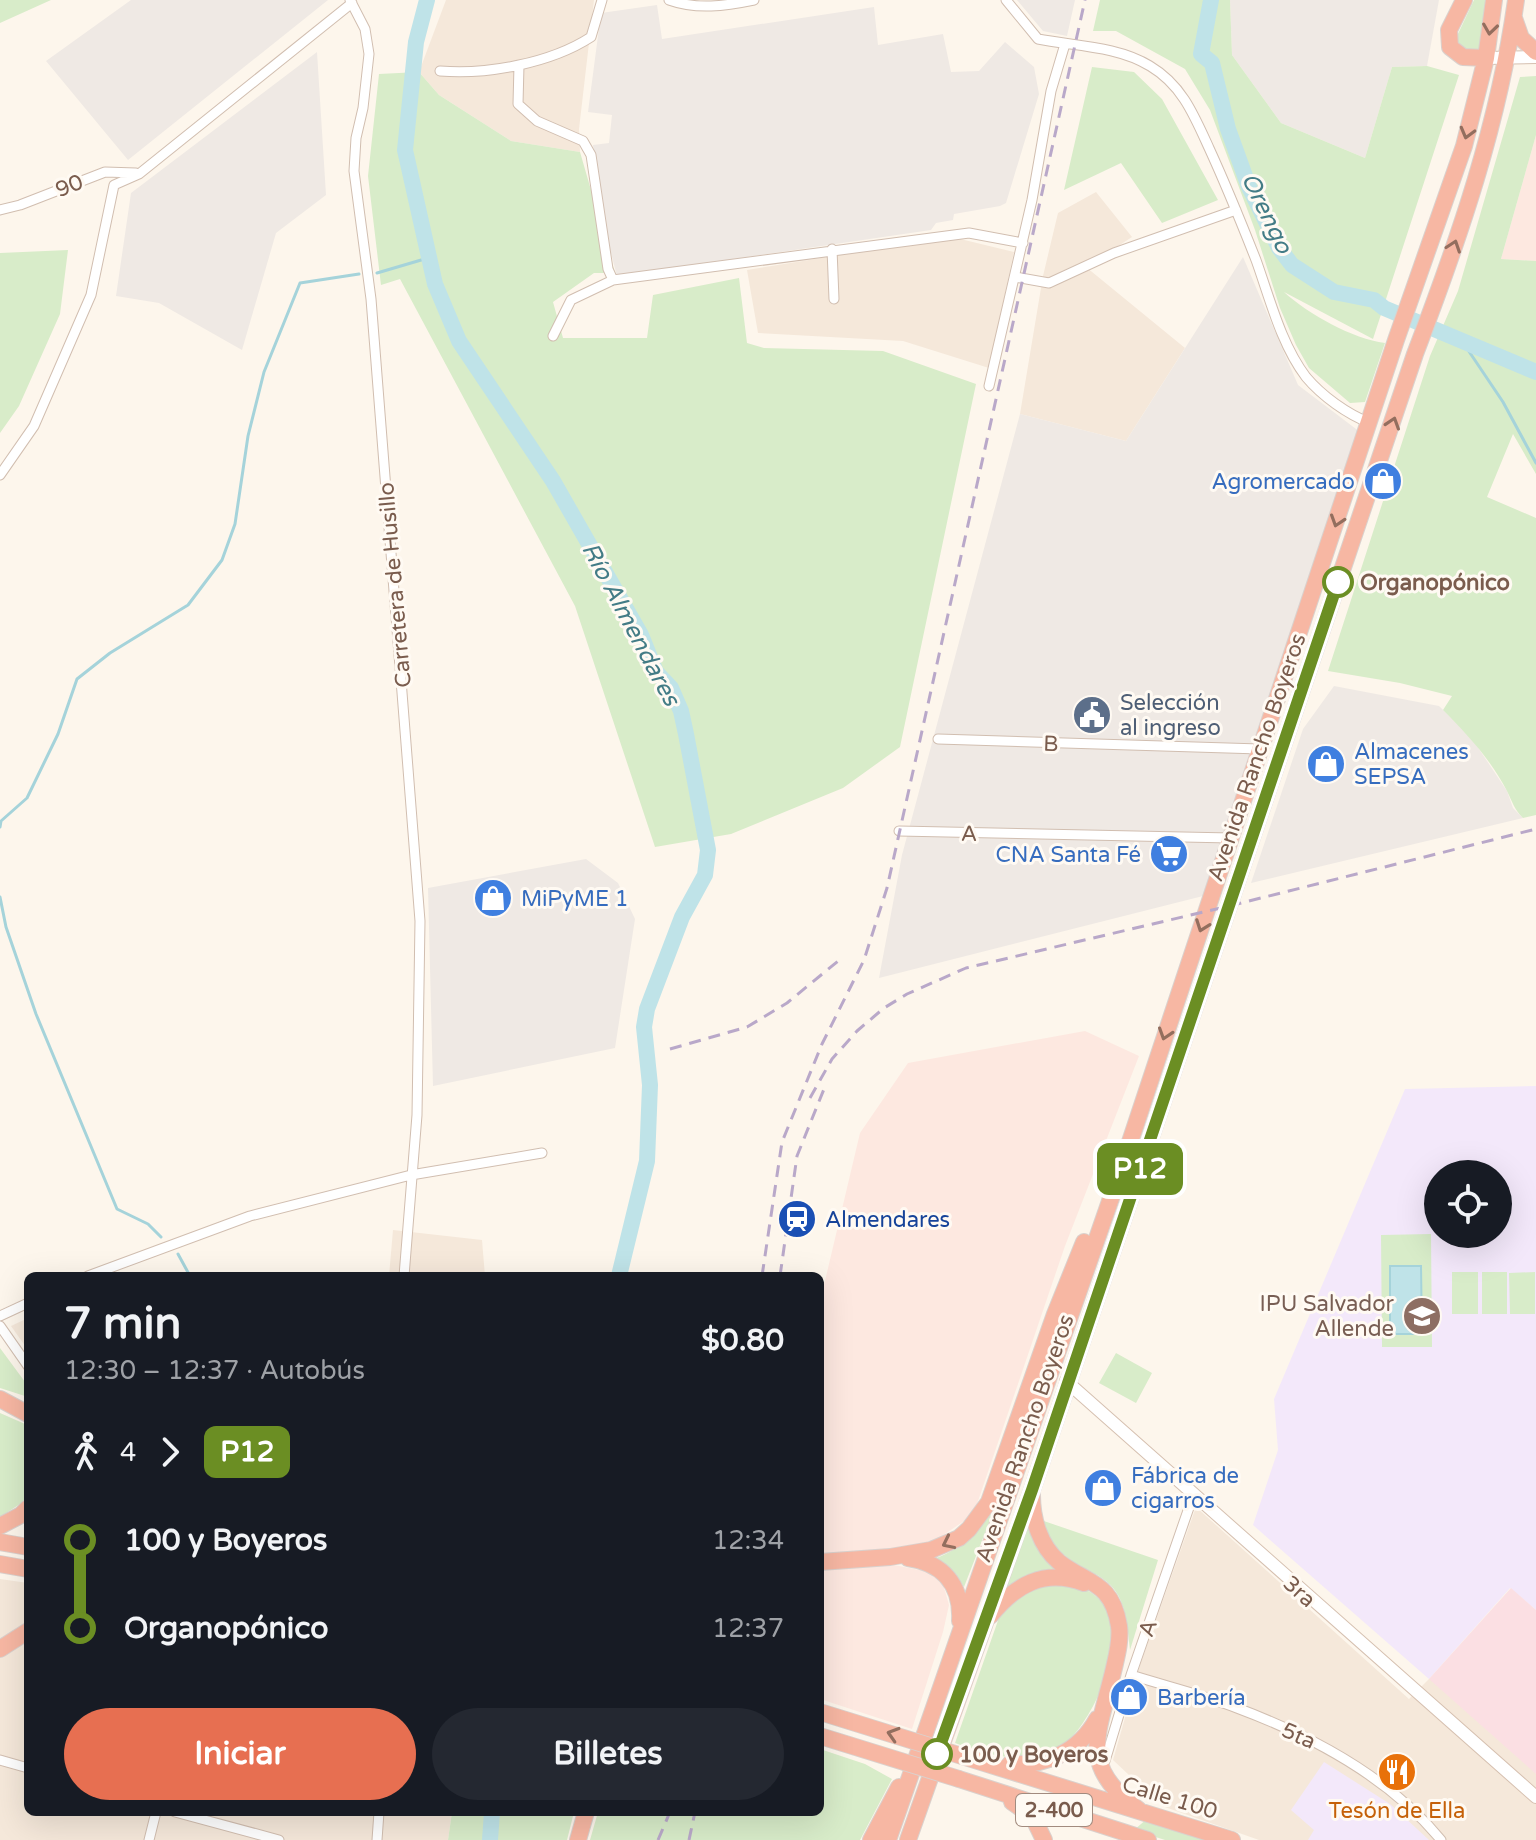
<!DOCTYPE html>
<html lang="es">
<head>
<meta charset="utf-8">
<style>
	:root { --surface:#171b24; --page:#242831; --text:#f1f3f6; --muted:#9ea1a6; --accent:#e76f51 }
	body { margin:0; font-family:"Varela Round",sans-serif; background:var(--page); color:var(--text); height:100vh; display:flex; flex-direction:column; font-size:30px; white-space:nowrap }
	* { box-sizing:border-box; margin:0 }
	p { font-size:26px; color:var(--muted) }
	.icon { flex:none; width:44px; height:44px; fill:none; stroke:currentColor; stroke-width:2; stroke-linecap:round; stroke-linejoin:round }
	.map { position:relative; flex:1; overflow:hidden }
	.side { position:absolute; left:24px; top:1272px; width:800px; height:544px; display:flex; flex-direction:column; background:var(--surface); border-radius:12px; box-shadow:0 8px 32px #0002 }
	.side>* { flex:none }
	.badge { padding:0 16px; border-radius:12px; font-size:28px; line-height:52px }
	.tools { position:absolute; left:1424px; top:1160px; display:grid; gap:16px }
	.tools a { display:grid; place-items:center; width:88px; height:88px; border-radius:50%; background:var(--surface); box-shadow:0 8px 32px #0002; font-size:40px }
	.map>.badge { position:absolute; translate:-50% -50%; box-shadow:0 0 0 4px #fff }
	.legs { display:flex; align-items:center; gap:12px; height:88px; padding:0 40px; font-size:26px }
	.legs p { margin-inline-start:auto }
	.summary { display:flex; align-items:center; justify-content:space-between; height:136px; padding:0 40px }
	h1 { font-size:44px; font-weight:700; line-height:60px }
	.primary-button { display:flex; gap:16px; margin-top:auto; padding:16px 40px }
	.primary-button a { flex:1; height:92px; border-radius:48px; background:var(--accent); color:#fff; font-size:32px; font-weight:700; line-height:92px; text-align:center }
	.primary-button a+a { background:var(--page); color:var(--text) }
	ul { padding:0 40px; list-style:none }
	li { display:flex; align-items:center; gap:28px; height:88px; font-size:30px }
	li i { display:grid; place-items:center; width:12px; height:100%; margin:0 10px; background:currentColor }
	li i::after { content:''; width:20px; height:20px; margin:-10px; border:6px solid; border-radius:50%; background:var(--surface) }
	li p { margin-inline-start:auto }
	li:first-child i { background:linear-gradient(#0000 50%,currentColor 0) }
	li:last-child i { background:linear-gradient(currentColor 50%,#0000 0) }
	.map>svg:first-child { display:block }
</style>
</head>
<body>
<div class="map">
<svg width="1536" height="1840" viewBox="0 0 1536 1840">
	<rect width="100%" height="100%" fill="#fdf6ec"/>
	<path fill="#f5e8da" d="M 446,0 L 594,0 L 579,129 L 580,152 L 511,141 L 439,95 L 419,72 Z
		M 1096,192 L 1132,237 L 1086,267 L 1185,348 L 1126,441 L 1020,414 L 1043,276 L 1058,213 Z
		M 952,237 L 1014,252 L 989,368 L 903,341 L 758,333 L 747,270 Z
		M 393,1230 L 482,1240 L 485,1276 L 389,1276 Z
		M 28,1318 L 28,1350 L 11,1326 Z
		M 1196,1507 L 1409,1699 L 1429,1679 L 1536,1610 L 1536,1840 L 1259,1840 L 1162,1806 L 1113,1760 L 1140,1665 Z
		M 0,1579 L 28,1583 L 28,1812 L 452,1812 L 448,1840 L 0,1840 Z"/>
	<path fill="#fde8e0" d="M 1536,135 L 1536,261 L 1501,259 Z
		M 1085,1031 L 1139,1056 L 1065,1246 L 977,1504 L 964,1521 L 936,1540 L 878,1553 L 820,1558 L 820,1302 L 860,1133 L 908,1063 Z
		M 894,1565 L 930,1572 L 942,1580 L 949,1605 L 943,1632 L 912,1729 L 820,1699 L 820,1568 Z"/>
	<path fill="#efe9e4" d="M 131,0 L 328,0 L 128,160 L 46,61 Z
		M 1017,0 L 1075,0 L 1067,36 L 1043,31 Z
		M 1230,0 L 1439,0 L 1427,66 L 1392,67 L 1365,158 L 1281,123 L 1232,55 Z
		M 657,5 L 662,39 L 874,7 L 878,45 L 943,34 L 951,72 L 979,71 L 1005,42 L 1034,67 L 1039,94 L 1006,203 L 1000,206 L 954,214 L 953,220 L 936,223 L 931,230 L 617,276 L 605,230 L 593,145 L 609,143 L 612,115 L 588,112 L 601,13 Z
		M 317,52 L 326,195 L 276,233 L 242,350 L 159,303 L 116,296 L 131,193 Z
		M 1243,257 L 1298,385 L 1360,432 L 1207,895 L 879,978 L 902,855 L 1020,414 L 1126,441 Z
		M 1334,686 L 1439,706 L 1471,737 L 1507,791 L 1513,808 L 1523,818 L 1251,883 L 1303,729 Z
		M 586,859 L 618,883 L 635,919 L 615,1048 L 433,1086 L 428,888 Z"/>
	<path fill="#f3e8fa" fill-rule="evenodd" d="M 1536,1086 L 1536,1610 L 1510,1588 L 1429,1679 L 1253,1525 L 1278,1450 L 1274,1399 L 1405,1089 ZM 1438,1174 L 1498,1174 L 1498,1234 L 1438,1234 Z
		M 1324,1762 L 1390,1804 L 1429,1840 L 1308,1840 L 1314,1830 L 1291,1810 Z"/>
	<path fill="#fbdfe3" d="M 1511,1588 L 1536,1610 L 1536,1774 L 1429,1679 Z"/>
	<path fill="#d8ecc9" d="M 0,0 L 51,0 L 0,23 Z
		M 1100,0 L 1230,0 L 1232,55 L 1281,123 L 1365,158 L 1392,67 L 1427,66 L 1459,75 L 1373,339 L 1284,292 C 1308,314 1353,339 1385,343 L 1365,402 L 1350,403 L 1309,368 L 1296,345 L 1280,308 L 1255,230 L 1210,110 L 1185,69 L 1116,31 L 1093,31 Z
		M 1474,0 L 1488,0 L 1479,51 L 1460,48 L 1456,38 Z
		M 1092,67 L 1134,72 L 1162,99 L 1218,200 L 1162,223 L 1121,163 L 1064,190 Z
		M 419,72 L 439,95 L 511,141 L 580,152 L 615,273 L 594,273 L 553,302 L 563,338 L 647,338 L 653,295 L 739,278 L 747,343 L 764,348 L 883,351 L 976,384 L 900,747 L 843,788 L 731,834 L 655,847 L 575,606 L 400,279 L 381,285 L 368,176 L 379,74 Z
		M 1536,76 L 1536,135 L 1501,259 L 1536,261 L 1536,474 L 1513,434 L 1487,497 L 1536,518 L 1536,815 L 1523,818 C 1514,809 1512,801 1507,791 C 1491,760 1467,734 1443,710 L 1452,696 L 1400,683 L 1328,671 L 1430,356 L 1458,291 L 1520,77 Z
		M 68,250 L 60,314 L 19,406 L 0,433 L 0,253 Z
		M 1431,1234 L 1432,1347 L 1382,1347 L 1381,1235 Z
		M 1452,1272 L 1478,1272 L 1478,1314 L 1452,1314 Z
		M 1482,1272 L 1507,1272 L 1507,1314 L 1482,1314 Z
		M 1535,1272 L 1535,1314 L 1510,1314 L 1509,1273 Z
		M 0,1348 L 28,1386 L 28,1397 L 0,1388 Z
		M 1116,1353 L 1152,1373 L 1136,1403 L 1099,1383 Z
		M 0,1413 L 25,1424 L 28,1428 L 28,1491 L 23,1502 L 0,1517 Z
		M 997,1502 L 964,1587 L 956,1574 L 933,1559 C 964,1549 980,1529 997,1502 Z
		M 1038,1519 L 1158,1560 L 1130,1650 C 1128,1632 1127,1611 1118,1595 C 1107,1575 1085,1571 1068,1558 C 1054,1547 1046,1534 1038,1519 Z
		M 1028,1522 L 1062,1572 L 1005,1592 Z
		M 1040,1583 C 1057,1585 1079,1583 1093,1594 C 1107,1604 1114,1620 1114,1637 C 1114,1671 1084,1739 1052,1752 C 1020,1765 986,1754 955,1743 L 1001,1612 Z
		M 820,1749 L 865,1764 L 892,1779 L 860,1840 L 590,1840 L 598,1812 L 820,1812 Z
		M 452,1812 L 574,1812 L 567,1840 L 448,1840 Z
		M 1148,1818 L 1217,1840 L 1165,1840 L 1134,1830 Z"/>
	<path fill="#bfe3e8" stroke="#a5d3da" stroke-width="2" d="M 1390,1266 L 1421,1266 L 1422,1334 L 1390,1334 Z"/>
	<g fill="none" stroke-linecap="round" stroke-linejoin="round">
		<path stroke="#a5d3da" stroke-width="3" d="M 377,273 L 428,258
			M 1464,344 L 1503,402 L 1536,463
			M 0,827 L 1,821 L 27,798 L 58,734 L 77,679 L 110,653 L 188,605 L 222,560 L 235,524 L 248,436 L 264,372 L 300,283 L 359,274
			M 0,897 L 6,927 L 36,1014 L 117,1209 L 148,1224 L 161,1237
			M 178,1254 L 190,1276"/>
		<path stroke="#bfe3e8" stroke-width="16" d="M 427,0 L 416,42 L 405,150 L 435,284 L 459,341 L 553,481 L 641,635 L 656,672 L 671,688 L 681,711 L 686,734 L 708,850 L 705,875 L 682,917 L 647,1009 L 644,1027 L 650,1085 L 647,1161 L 619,1276
			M 1211,0 L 1201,54 L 1212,63 L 1228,129 L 1249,187 L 1279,248 L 1292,265 L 1334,292 L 1374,300 L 1384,308 L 1536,372
			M 490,1840 L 492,1812"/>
		<g stroke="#d1beb0" stroke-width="11">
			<path id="street" d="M 350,0 L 365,29 L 369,54 L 363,108 L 356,138 L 354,171 L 371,299 L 420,921 L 417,1115 L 404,1276
				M 669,0 C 697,10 725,6 754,0
				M 1006,0 L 1038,39 C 1074,46 1118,46 1150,66 C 1182,85 1194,115 1209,148 C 1226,185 1241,222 1256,260 C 1270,299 1281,344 1306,377 C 1322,396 1347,414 1370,423
				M 519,65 L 518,104 L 537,121 L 583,141 L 591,155 L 608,269 L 613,280
				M 440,71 C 487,75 551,63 591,37 L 602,0
				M 0,210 L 20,205 L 105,172 L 136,173
				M 832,249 L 834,299
				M 1015,277 L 1049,283 L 1114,253 L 1236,210
				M 553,336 L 571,300 L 613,280 L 969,233 L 1023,243
				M 989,386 L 1032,200 L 1051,91 L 1065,44
				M 0,475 L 34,426 L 91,295 L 114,185 L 139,174 L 352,3
				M 938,739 L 1260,749
				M 899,831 L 1231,838
				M 88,1276 L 250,1216 L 411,1175 L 542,1153
				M 0,1316 L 28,1303
				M 0,1326 L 28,1366
				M 1131,1675 C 1166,1686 1203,1695 1237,1708 C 1312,1736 1390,1778 1441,1840
				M 0,1760 L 28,1768
				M 1105,1761 L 1131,1675 L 1193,1496
				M 175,1812 L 279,1840
				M 149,1840 L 156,1812
				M 377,1840 L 379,1812"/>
		</g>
		<g stroke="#d6c0b0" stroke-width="14">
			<path id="secondary" d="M 1486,58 L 1536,57
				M 1066,1381 L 1536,1797"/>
		</g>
		<g stroke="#dad1cd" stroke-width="18">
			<path id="highway" d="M 1464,0 L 1449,30 L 1450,47 L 1463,57 L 1486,58
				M 1514,18 L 1521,38 L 1536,52
				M 0,1399 L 28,1414
				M 1032,1495 C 1032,1519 1040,1546 1059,1562 C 1087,1584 1112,1581 1119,1626 C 1121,1640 1117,1655 1114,1668 C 1099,1733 1076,1765 1139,1810
				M 0,1526 L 21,1515 L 28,1508
				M 0,1542 L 28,1547
				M 908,1558 C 943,1563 962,1585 960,1621
				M 820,1562 L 890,1557 L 931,1550 L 959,1538 L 969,1529 L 989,1502 L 1055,1314 L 1084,1242
				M 0,1564 L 28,1569
				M 990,1616 C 1015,1585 1044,1568 1084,1583
				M 0,1649 L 28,1631
				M 965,1757 L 1232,1840
				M 1010,1764 C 1046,1766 1079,1752 1097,1719
				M 959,1779 L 1148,1840
				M 1012,1802 L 1033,1817 L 1044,1840
				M 578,1840 L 586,1812
				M 871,1840 L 899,1787
				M 888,1840 L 1118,1178 L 1396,340 L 1464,146 L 1486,58 L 1494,0
				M 908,1840 L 1032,1490 L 1415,354 C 1459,239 1499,123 1516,0"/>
		</g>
		<use href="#street" stroke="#fff" stroke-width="9"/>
		<use href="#secondary" stroke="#fff" stroke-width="12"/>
		<use href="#highway" stroke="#f7b7a3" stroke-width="16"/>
		<path stroke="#b9a8c9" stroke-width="3" stroke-dasharray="12 8" stroke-linecap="butt" d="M 670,1049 L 747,1027 L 787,1003 L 843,957
			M 810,1098 L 832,1059 L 857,1031 L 884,1008 L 907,994 L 966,968 L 1229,906 L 1536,829
			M 762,1276 L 782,1142 L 822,1044 L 864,960 L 887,888 L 1085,0
			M 780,1276 L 797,1156 L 824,1089
			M 658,1840 L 670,1812
			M 689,1840 L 695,1812"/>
		<g stroke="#dad1cd" stroke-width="18" stroke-linecap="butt">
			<path id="highway-bridge" d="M 820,1712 L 965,1757
				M 820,1736 L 959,1779"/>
		</g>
		<use href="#highway-bridge" stroke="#f7b7a3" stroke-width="16"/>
	</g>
	<defs><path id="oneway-chevron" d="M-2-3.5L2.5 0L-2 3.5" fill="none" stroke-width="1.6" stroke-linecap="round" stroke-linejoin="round" transform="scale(2)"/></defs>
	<g stroke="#936e5e">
		<use href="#oneway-chevron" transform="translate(1490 29) rotate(98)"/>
		<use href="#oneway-chevron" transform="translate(1467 133) rotate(105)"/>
		<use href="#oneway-chevron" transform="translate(1454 246) rotate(-71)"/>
		<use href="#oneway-chevron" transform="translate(1393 423) rotate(-72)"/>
		<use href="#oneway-chevron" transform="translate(1337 521) rotate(108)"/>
		<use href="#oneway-chevron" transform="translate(1202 926) rotate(110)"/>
		<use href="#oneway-chevron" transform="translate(1165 1034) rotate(108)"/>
		<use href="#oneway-chevron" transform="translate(948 1543) rotate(154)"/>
		<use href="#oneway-chevron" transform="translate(893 1734) rotate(-163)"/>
	</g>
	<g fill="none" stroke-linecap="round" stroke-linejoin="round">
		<g stroke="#fff" stroke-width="18">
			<path id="line-1" d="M 937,1754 L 1032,1490 L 1338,582"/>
		</g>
		<use href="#line-1" stroke="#6b8e23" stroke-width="12"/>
	</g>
	<defs>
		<g id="shop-disc" transform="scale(2)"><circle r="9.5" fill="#3f7fe0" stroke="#fffaf3"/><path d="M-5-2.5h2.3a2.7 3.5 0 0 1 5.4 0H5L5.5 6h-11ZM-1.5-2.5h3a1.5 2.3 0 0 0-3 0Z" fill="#fff"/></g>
		<g id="civic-disc" transform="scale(2)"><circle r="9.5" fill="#5c6f8a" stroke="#fffaf3"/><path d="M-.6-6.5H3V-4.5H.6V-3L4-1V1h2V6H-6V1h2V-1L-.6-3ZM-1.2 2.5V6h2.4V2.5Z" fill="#fff"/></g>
		<g id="supermarket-disc" transform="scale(2)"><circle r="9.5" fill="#3f7fe0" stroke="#fffaf3"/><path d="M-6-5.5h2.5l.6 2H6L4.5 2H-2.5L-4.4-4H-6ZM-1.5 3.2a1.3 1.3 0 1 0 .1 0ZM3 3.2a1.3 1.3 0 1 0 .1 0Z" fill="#fff"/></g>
		<g id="station-disc" transform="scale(2)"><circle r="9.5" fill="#1a4fb4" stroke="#fffaf3"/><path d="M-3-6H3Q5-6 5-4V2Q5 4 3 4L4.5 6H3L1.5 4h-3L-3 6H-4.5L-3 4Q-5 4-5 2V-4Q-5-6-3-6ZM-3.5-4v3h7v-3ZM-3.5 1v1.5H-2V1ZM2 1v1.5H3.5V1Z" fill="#fff"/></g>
		<g id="school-disc" transform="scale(2)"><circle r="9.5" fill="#8d6e63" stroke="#fffaf3"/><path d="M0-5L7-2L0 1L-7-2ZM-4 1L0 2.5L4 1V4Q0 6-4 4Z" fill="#fff"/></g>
		<g id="restaurant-disc" transform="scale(2)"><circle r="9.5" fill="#e8710a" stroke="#fffaf3"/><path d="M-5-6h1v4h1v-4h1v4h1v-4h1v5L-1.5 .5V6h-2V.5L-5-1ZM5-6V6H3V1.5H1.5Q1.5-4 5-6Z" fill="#fff"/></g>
	</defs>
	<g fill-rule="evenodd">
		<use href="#shop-disc" x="1383" y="481"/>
		<use href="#civic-disc" x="1092" y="715"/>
		<use href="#shop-disc" x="1326" y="764"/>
		<use href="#supermarket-disc" x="1169" y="854"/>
		<use href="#shop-disc" x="493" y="898"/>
		<use href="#station-disc" x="797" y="1219"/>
		<use href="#school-disc" x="1422" y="1316"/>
		<use href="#shop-disc" x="1103" y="1488"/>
		<use href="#shop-disc" x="1129" y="1697"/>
		<use href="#restaurant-disc" x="1397" y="1772"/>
	</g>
	<g fill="#fff" stroke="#6b8e23" stroke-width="4">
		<circle cx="1338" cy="582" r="14"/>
		<circle cx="937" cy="1754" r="14"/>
	</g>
	<g text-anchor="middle" stroke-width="6" stroke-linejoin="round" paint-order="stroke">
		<rect fill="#fffaf3" stroke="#a28b7f" stroke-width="2" x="1016" y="1794" width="76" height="32" rx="6"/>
		<g font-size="20" font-weight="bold" fill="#7a5c4d">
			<text x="1054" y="1817">2-400</text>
		</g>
		<g font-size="22" fill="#7a5c4d" stroke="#fffaf3">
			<text transform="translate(69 185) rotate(-21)" y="8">90</text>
			<text transform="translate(394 585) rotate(-95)" y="8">Carretera de Husillo</text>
			<text transform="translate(1051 743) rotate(2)" y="8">B</text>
			<text transform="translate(1256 757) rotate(-71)" y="8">Avenida Rancho Boyeros</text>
			<text transform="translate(969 833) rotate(1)" y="8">A</text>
			<text transform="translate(1024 1438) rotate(-71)" y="8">Avenida Rancho Boyeros</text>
			<text transform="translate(1300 1591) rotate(42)" y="8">3ra</text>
			<text transform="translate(1147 1628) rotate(-71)" y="8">A</text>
			<text transform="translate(1299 1735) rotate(24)" y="8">5ta</text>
			<text transform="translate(1170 1797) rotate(17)" y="8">Calle 100</text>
		</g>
		<g font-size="22" fill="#366cbe" stroke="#fffaf3" text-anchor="start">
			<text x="1355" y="489" text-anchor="end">Agromercado</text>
			<text x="1354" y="759">Almacenes<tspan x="1354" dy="25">SEPSA</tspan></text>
			<text x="1141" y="862" text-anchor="end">CNA Santa Fé</text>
			<text x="521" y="906">MiPyME 1</text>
			<text x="1131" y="1483">Fábrica de<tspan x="1131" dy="25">cigarros</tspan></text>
			<text x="1157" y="1705">Barbería</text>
		</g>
		<g font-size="22" font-weight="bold" fill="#7a5c4d" stroke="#fffaf3" text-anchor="start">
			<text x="1360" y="590">Organopónico</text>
			<text x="959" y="1762">100 y Boyeros</text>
		</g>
		<g font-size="22" fill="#4e5e75" stroke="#fffaf3" text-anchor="start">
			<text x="1120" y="710">Selección<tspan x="1120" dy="25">al ingreso</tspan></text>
		</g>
		<g font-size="22" fill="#164399" stroke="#fffaf3" text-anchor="start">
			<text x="825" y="1227">Almendares</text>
		</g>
		<g font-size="22" fill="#785e54" stroke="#fffaf3" text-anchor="end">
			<text x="1394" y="1311">IPU Salvador<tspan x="1394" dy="25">Allende</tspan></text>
		</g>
		<g font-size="22" fill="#c56008" stroke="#fffaf3">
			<text x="1397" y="1818">Tesón de Ella</text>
		</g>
		<g font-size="24" font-style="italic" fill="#437c86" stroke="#fffaf3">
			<text transform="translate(1267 213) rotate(64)" y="8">Orengo</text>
			<text transform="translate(631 624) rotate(62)" y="8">Río Almendares</text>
		</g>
	</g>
</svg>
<div class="tools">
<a><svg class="icon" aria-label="locate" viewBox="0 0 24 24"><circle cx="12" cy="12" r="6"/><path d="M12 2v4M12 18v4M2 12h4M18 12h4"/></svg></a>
</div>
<b class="badge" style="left:1140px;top:1169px;background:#6b8e23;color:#fff">P12</b>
<section class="side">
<div class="summary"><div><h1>7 min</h1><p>12:30 – 12:37 · Autobús</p></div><b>$0.80</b></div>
<div class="legs"><svg class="icon" aria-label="walk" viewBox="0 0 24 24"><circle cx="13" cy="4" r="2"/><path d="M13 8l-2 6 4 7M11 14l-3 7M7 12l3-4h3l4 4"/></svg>4<svg class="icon" aria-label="forward" viewBox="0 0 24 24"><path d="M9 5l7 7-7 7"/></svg><b class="badge" style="background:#6b8e23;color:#fff">P12</b></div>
<ul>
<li><i style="color:#6b8e23"></i><b>100 y Boyeros</b><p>12:34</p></li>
<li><i style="color:#6b8e23"></i><b>Organopónico</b><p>12:37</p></li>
</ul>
<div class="primary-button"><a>Iniciar</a><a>Billetes</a></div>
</section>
</div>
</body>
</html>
